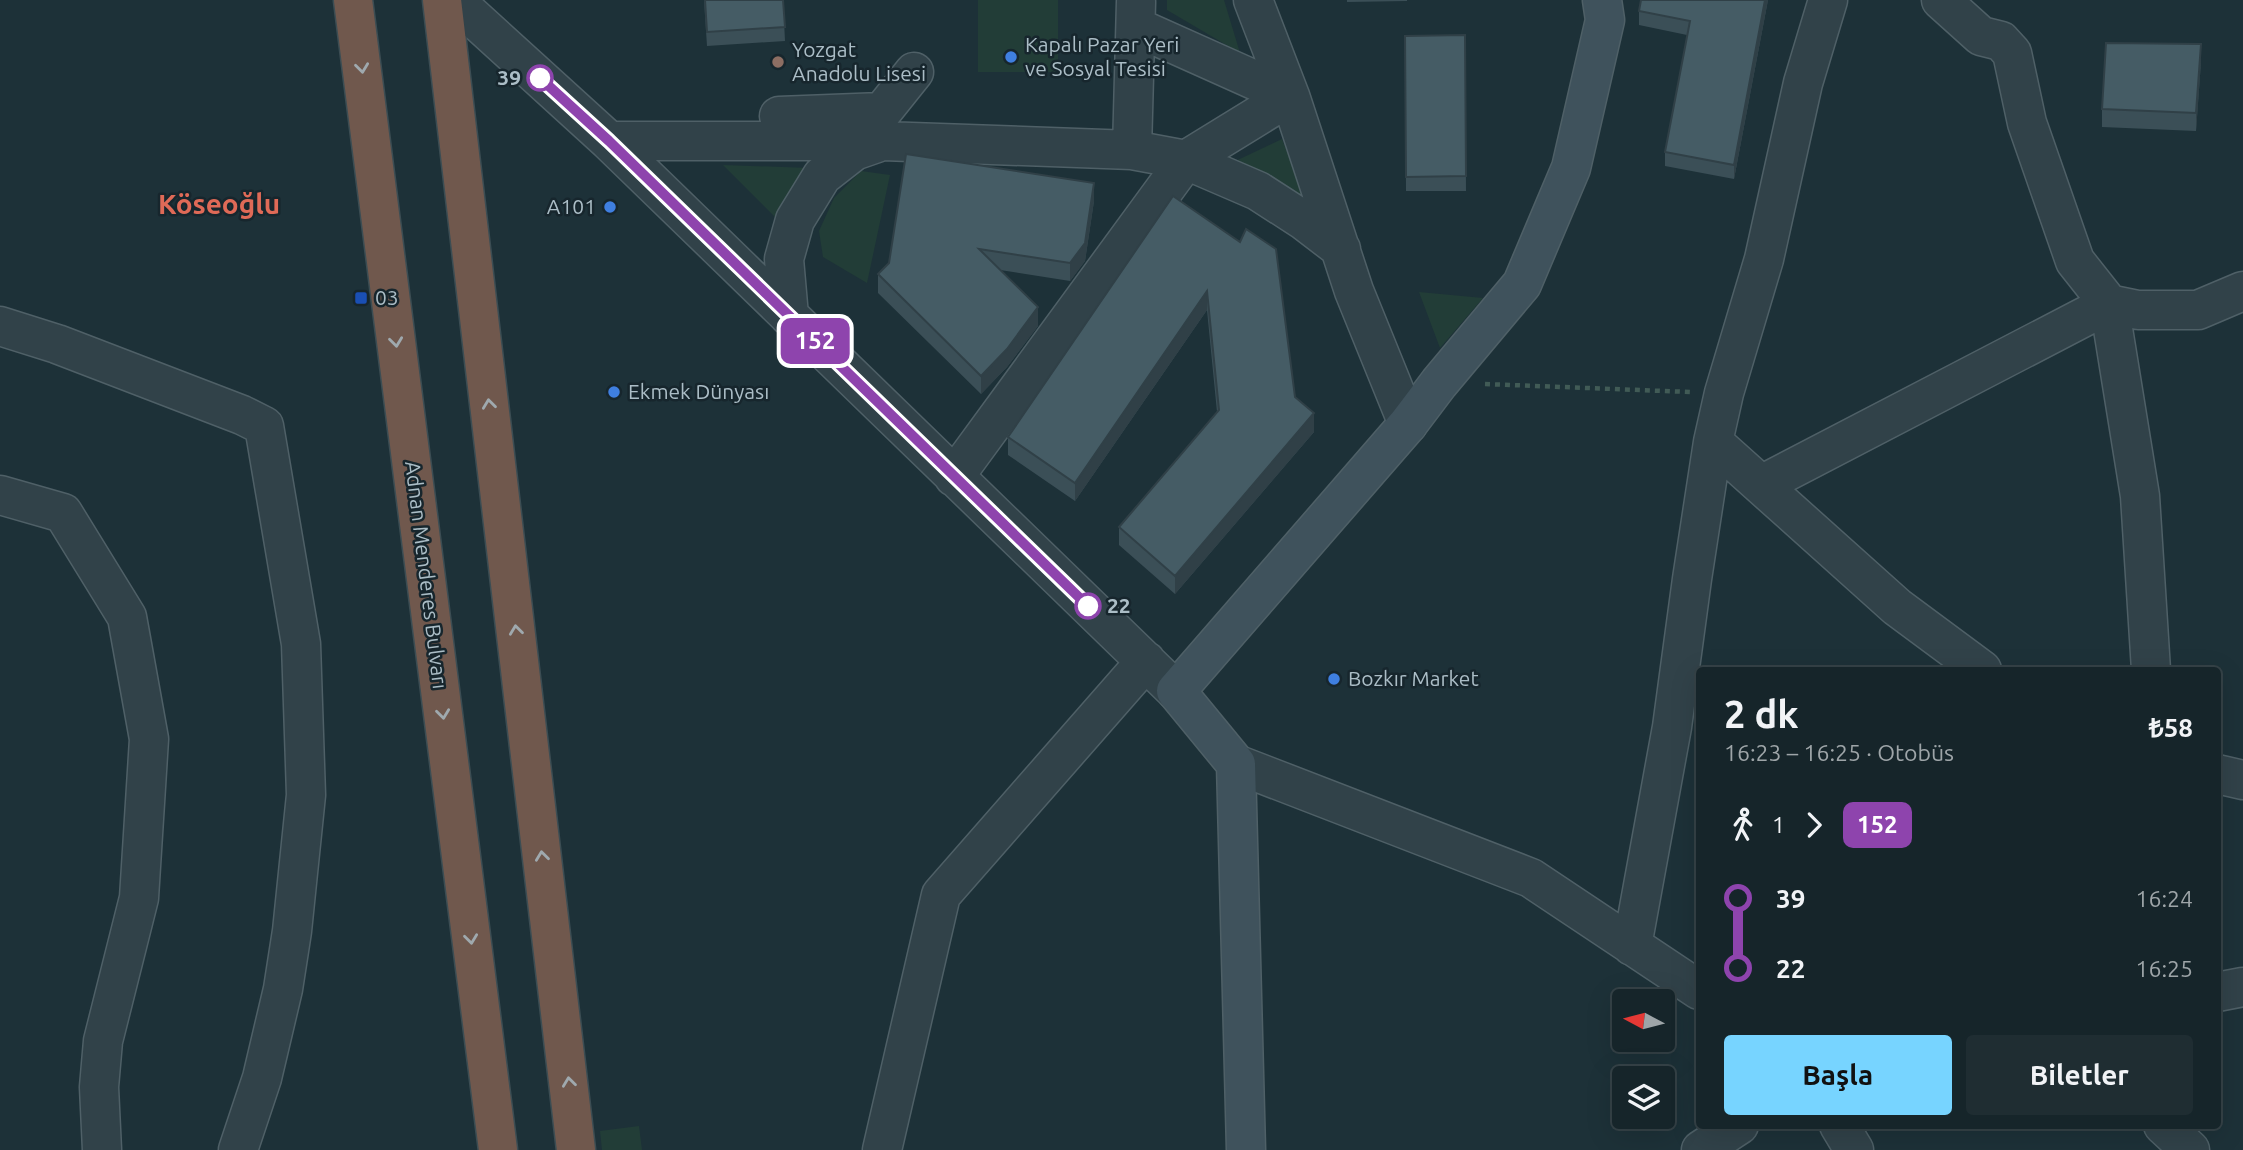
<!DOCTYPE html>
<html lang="tr">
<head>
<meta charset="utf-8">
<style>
	:root { --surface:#16252a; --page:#1f2d32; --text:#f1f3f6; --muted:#9ea5a8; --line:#354247; --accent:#77d4ff }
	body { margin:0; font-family:Ubuntu,sans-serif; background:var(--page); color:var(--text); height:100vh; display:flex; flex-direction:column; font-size:26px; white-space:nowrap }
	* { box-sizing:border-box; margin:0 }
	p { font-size:23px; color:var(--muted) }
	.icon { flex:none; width:38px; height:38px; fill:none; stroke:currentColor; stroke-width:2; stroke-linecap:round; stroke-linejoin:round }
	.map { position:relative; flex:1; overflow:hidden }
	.sheet { position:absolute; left:1696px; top:667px; width:525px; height:462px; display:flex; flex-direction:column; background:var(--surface); border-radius:7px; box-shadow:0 7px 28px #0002,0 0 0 2px var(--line) }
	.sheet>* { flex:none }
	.badge { padding:0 14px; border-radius:10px; font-size:24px; line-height:46px }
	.needle { width:46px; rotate:277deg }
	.fabs { position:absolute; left:1612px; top:989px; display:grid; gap:14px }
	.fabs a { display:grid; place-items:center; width:63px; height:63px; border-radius:7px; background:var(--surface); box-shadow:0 7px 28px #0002,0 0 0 2px var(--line); font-size:35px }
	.map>.badge { position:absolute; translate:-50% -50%; box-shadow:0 0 0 4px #fff }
	.legs { display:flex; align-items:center; gap:10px; height:77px; padding:0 28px; font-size:23px }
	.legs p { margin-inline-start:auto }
	.headline { display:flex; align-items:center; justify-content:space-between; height:119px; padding:0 28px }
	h1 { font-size:38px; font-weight:600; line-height:52px }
	.action { display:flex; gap:14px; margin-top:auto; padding:14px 28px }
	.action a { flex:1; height:80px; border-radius:7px; background:var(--accent); color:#111; font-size:28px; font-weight:600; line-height:80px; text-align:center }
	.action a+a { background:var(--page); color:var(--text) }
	ul { padding:0 28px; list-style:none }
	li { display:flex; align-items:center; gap:24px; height:70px; font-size:26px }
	li i { display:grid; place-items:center; width:10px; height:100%; margin:0 9px; background:currentColor }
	li i::after { content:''; width:18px; height:18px; margin:-9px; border:5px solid; border-radius:50%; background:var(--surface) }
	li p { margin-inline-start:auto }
	li:first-child i { background:linear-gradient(#0000 50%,currentColor 0) }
	li:last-child i { background:linear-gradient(currentColor 50%,#0000 0) }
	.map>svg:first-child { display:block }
</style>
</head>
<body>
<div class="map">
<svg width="2243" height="1150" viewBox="0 0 2243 1150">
	<rect width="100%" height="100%" fill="#1d3138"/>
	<path fill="#223d37" d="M 978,0 L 1058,0 L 1058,72 L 978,72 Z
		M 1167,0 L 1224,0 L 1240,53 L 1167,10 Z
		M 1282,139 L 1307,203 L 1225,166 Z
		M 723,165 L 810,168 L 778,220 Z
		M 861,171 L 890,175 L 867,283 L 823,257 L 819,231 L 834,198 Z
		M 1419,292 L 1483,298 L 1440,348 Z
		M 639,1126 L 642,1150 L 602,1150 L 600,1131 Z"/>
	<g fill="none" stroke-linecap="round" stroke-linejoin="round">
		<g stroke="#4f6067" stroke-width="41">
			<path id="street" d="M 454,0 L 609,141 L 1176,691
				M 1253,0 L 1290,96 L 1354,291 L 1408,424
				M 1941,0 L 1981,36 L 2001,41 L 2012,53 L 2027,123 L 2075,261 L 2109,304 L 2138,310 L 2198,310 L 2243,291
				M 779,116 L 882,112 L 914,72
				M 609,141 L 883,141 L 1132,150 L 1186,160 L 1290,96 L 1136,27
				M 1132,150 L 1136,2
				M 789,316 L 784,259 L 795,220 L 822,176 L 854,151 L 877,143
				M 0,326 L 57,344 L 242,415 L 264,426 L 301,644 L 306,795 L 292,931 L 283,989 L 262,1078 L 238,1150
				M 1713,442 L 1724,393 L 1764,259 L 1803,83 L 1828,0
				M 954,477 L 1186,160 L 1258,191 L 1303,220 L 1341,249
				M 1761,485 L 2109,304 L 2140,496 L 2151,670
				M 0,495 L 63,513 L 127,617 L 149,739 L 139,898 L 103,1041 L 99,1087 L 102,1150
				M 1236,764 L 1531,878 L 1699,990
				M 2217,774 L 2243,780
				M 1632,946 L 1672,727 L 1692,579 L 1713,442 L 1897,607 L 1982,670
				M 2217,992 L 2243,987
				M 1839,1125 L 1854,1150
				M 2163,1125 L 2190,1150
				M 882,1150 L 941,895 L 1146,661
				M 1701,1150 L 1739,1125"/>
		</g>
		<g stroke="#4f6067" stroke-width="41">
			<path id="secondary" d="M 1246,1150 L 1236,764 L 1176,691 L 1408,424 L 1439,383 L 1522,284 L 1571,168 L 1605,20 L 1602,0"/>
		</g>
		<g stroke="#3c4d53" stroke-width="41">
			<path id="highway" d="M 353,0 L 498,1150
				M 442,0 L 576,1150"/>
		</g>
		<path stroke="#415b56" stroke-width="4.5" stroke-dasharray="5 5" stroke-linecap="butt" d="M 1485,384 L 1690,392"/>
		<use href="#street" stroke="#314249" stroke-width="38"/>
		<use href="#secondary" stroke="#3f525c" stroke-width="38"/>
		<use href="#highway" stroke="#70584d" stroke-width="38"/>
	</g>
	<path fill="#3b4f57" d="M 704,0 L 783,0 L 785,41 L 707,46 Z
		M 1347,0 L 1407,0 L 1407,1 L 1347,2 Z
		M 1768,0 L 1734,179 L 1665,166 L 1665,152 L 1687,35 L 1639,25 L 1639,11 Z
		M 1465,35 L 1466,191 L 1406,191 L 1405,36 Z
		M 2201,62 L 2196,131 L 2102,127 L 2102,109 Z
		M 1173,196 L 1295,397 L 1314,432 L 1175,594 L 1119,545 L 1119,527 L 1217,412 L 1207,310 L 1075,501 L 1008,455 L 1008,437 Z
		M 1094,201 L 1085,261 L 1070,281 L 1000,270 L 1038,326 L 1007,367 L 981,394 L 878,293 L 878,274 Z"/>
	<path fill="#304047" d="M 1765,0 L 1768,0 L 1734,179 L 1734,165 Z
		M 2201,44 L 2201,62 L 2196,131 L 2196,113 Z
		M 1094,183 L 1094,201 L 1085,261 L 1070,281 L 1070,263 Z
		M 1207,291 L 1207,310 L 1075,501 L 1075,483 Z
		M 1038,307 L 1038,326 L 1007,367 L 981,394 L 981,376 Z
		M 1314,413 L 1314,432 L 1175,594 L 1175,576 Z"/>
	<path fill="#455c65" stroke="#304047" stroke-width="2" d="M 705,0 L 783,0 L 785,27 L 707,32 Z
		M 1641,0 L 1765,0 L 1734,165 L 1665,152 L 1690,21 L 1639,11 Z
		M 1465,35 L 1466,176 L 1406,177 L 1405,36 Z
		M 2106,43 L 2201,44 L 2196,113 L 2102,109 Z
		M 906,154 L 1094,183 L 1085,243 L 1070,263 L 979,249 L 1038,307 L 1007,349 L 981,376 L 878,274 L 889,263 Z
		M 1173,196 L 1240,242 L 1246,229 L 1276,249 L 1295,397 L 1314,413 L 1175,576 L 1119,527 L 1219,410 L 1207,291 L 1075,483 L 1008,437 Z"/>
	<defs><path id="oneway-chevron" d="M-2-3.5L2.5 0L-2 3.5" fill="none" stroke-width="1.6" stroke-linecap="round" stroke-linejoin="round" transform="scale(1.75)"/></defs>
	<g stroke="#9fa9ae">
		<use href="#oneway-chevron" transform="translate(362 68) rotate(83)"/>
		<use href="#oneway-chevron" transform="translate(396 342) rotate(83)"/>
		<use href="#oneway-chevron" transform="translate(489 404) rotate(-97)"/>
		<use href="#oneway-chevron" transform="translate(516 630) rotate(-97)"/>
		<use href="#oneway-chevron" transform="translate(443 714) rotate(83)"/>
		<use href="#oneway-chevron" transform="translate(542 856) rotate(-97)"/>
		<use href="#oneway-chevron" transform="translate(471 939) rotate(83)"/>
		<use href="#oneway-chevron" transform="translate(569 1082) rotate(-97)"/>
	</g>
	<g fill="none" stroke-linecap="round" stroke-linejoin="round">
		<g stroke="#fff" stroke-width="16">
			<path id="line-1" d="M 540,78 L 609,141 L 1088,606"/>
		</g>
		<use href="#line-1" stroke="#8e44ad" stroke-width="10"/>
	</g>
	<g fill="#3f7fe0" stroke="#17262d" stroke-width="2.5">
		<circle cx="1011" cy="57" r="7"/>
		<circle cx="610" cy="207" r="7"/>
		<circle cx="614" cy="392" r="7"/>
		<circle cx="1334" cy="679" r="7"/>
	</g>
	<circle fill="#8d6e63" stroke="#17262d" stroke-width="2.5" cx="778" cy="62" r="7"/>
	<g fill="#fff" stroke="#8e44ad" stroke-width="3.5">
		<circle cx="540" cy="78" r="12"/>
		<circle cx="1088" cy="606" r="12"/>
	</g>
	<rect fill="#1a4fb4" stroke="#17262d" stroke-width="2.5" x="354" y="291" width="14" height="14" rx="3.5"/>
	<g text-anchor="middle" stroke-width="5" stroke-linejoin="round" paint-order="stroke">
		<g font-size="21" fill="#abbdc6" stroke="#17262d" text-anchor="start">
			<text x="1025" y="52">Kapalı Pazar Yeri<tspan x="1025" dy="24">ve Sosyal Tesisi</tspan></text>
			<text x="792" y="57">Yozgat<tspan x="792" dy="24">Anadolu Lisesi</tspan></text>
			<text x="596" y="214" text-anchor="end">A101</text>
			<text x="375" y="305">03</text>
			<text x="628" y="399">Ekmek Dünyası</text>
			<text x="1348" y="686">Bozkır Market</text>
		</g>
		<g font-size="21" font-weight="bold" fill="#abbdc6" stroke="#17262d" text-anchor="end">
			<text x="521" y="85">39</text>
			<text x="1107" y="613" text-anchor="start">22</text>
		</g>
		<g font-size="21" fill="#abbdc6" stroke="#17262d">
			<text transform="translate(426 575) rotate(83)" y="7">Adnan Menderes Bulvarı</text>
		</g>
		<g font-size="28" font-weight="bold" fill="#df6a57" stroke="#17262d">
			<text x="219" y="214">Köseoğlu</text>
		</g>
	</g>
</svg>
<div class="fabs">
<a><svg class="needle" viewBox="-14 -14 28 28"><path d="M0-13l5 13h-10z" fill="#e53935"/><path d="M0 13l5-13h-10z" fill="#9ea5a8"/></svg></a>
<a><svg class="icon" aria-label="layers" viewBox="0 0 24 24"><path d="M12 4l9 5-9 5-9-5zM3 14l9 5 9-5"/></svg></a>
</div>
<b class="badge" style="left:815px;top:341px;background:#8e44ad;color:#fff">152</b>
<section class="sheet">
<div class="headline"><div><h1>2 dk</h1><p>16:23 – 16:25 · Otobüs</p></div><b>₺58</b></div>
<div class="legs"><svg class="icon" aria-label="walk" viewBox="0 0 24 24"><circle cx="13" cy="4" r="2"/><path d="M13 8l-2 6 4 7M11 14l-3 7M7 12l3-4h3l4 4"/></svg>1<svg class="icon" aria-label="forward" viewBox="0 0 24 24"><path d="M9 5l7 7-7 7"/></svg><b class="badge" style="background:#8e44ad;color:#fff">152</b></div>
<ul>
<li><i style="color:#8e44ad"></i><b>39</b><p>16:24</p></li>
<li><i style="color:#8e44ad"></i><b>22</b><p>16:25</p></li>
</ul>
<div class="action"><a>Başla</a><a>Biletler</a></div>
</section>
</div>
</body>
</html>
